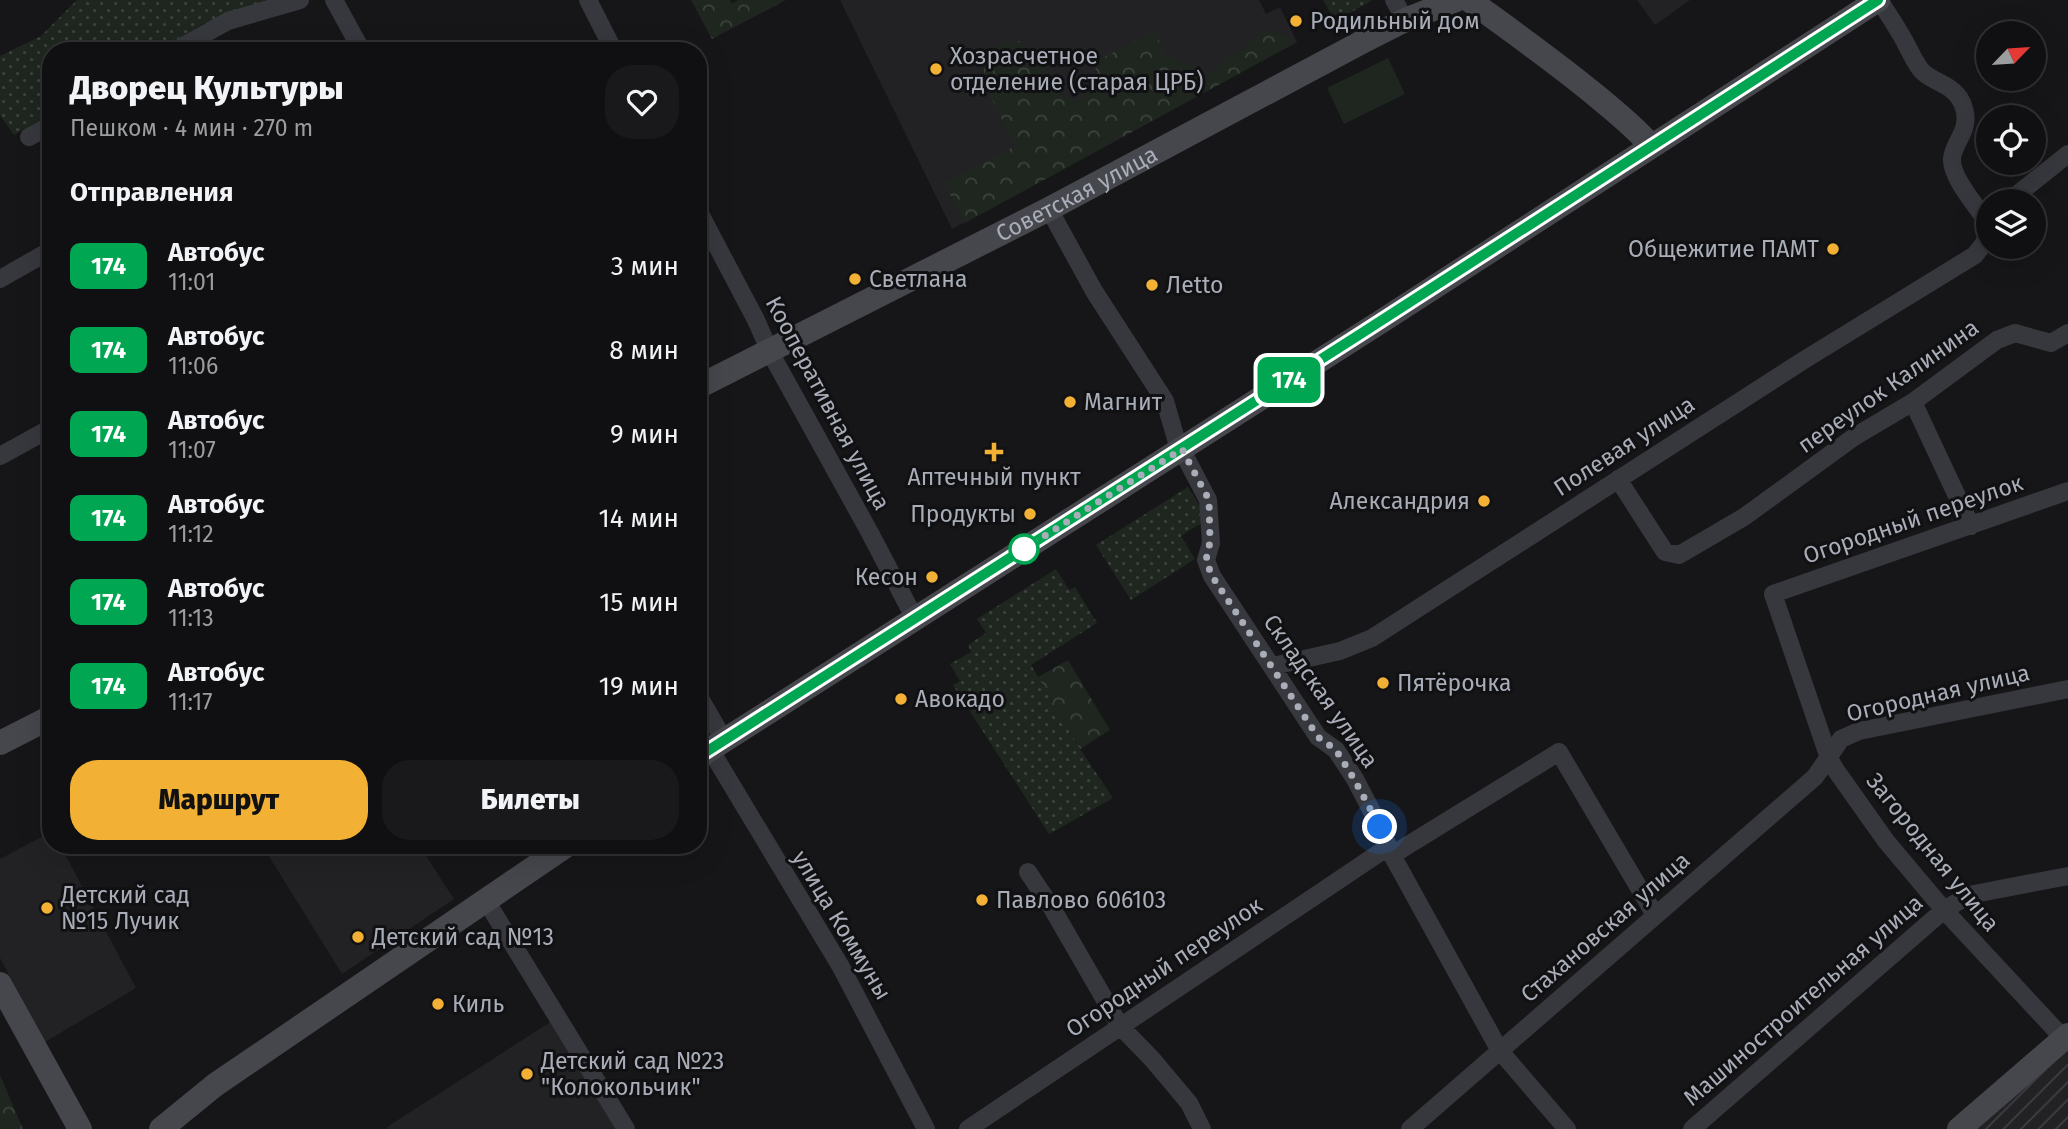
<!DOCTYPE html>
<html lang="ru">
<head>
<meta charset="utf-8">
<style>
	:root { --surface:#101012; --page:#19191b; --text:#f1f3f6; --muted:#9c9d9f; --line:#303032; --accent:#f2b134 }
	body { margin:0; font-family:"Fira Sans",sans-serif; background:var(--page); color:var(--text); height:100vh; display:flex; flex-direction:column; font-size:26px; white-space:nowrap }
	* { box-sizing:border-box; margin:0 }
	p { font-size:23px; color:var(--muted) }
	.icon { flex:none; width:38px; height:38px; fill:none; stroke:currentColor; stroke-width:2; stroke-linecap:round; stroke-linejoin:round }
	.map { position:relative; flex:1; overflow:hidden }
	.details { position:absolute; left:42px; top:42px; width:665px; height:812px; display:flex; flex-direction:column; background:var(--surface); border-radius:28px; box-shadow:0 7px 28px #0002,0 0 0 2px var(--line) }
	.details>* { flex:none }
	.badge { padding:0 14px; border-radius:10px; font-size:24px; line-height:46px }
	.needle { width:46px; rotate:65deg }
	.controls { position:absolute; left:1976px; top:21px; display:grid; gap:14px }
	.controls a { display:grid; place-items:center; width:70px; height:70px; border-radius:50%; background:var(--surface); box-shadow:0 7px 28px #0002,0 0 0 2px var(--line); font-size:35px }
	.you { position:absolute; width:35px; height:35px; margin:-18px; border:5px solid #fff; border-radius:50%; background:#1a73e8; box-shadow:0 0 0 10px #1a73e833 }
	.map>.badge { position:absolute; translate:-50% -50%; box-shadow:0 0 0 4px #fff }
	h2 { padding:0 28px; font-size:26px; line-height:63px }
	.round { display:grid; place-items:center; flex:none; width:74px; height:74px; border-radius:28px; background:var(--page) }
	.overview { display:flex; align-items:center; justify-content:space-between; height:119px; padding:0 28px }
	h1 { font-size:33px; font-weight:800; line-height:52px }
	.button { display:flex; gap:14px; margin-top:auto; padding:14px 28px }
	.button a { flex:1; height:80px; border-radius:28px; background:var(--accent); color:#111; font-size:28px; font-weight:800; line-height:80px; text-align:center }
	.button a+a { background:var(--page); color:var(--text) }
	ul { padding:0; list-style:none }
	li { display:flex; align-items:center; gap:21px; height:84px; padding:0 28px }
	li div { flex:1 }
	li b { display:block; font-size:26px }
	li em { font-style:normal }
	li .badge { min-width:77px; font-weight:700; text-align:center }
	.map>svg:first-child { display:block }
</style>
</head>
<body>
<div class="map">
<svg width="2068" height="1129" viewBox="0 0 2068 1129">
	<defs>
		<pattern id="industrial-furrows" width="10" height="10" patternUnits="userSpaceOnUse" patternTransform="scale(1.75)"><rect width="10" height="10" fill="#222225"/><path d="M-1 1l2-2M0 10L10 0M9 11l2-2" fill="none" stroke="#3f3f43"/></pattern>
		<pattern id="grass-dots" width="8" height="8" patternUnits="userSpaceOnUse" patternTransform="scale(1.75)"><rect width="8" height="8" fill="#1e261f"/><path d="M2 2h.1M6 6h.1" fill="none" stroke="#3c433d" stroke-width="1.8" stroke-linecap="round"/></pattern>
		<pattern id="forest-crowns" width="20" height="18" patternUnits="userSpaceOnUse" patternTransform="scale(1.75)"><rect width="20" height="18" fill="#1e261f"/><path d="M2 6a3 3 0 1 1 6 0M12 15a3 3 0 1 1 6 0" fill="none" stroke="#3c433d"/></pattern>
	</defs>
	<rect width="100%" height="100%" fill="#161618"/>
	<path fill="#222225" d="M 840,0 L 1259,0 L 1266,14 L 1280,7 L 1297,42 L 952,229 Z
		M 1637,0 L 1690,0 L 1655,25 Z
		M 51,832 L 51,845 L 60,845 L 136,988 L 45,1042 L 0,958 L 0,859 Z
		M 262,845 L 419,845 L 454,899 L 342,974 Z
		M 552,1021 L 619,1129 L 388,1129 L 387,1127 Z"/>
	<path fill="url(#industrial-furrows)" d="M 2068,1044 L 2068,1129 L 1969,1129 Z"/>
	<path fill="url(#grass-dots)" d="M 77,0 L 274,0 L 203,24 L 158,51 L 51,51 L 51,114 L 14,135 L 0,115 L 0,56 L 41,36 Z
		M 1323,0 L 1373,0 L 1335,21 Z
		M 1188,487 L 1208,519 L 1181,536 L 1195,559 L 1131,600 L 1096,545 Z
		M 1056,569 L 1069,590 L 1075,587 L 1097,623 L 1031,665 L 1080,749 L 1113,798 L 1049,834 L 953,685 L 960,681 L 950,664 L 971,652 L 968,645 L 986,633 L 977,619 Z"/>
	<path fill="url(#forest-crowns)" d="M 691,0 L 730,0 L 732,4 L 738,0 L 786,0 L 712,39 Z
		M 1267,30 L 1297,42 L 965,223 L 944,183 L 1015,146 L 984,83 L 984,61 L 1000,42 L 1019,41 L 1040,61 L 1061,97 L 1077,100 L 1100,78 L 1093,63 L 1154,31 L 1167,57 L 1196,67 L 1202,80 Z
		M 1068,660 L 1110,730 L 1080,749 L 1038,677 Z
		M 0,1075 L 23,1129 L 0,1129 Z"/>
	<path fill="#1e261f" d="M 1388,58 L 1405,94 L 1344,124 L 1327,88 Z"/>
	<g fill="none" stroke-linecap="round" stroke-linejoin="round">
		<path stroke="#37383d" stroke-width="18" d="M 334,0 L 362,51
			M 588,0 L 614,51
			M 1394,0 L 1405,20
			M 1879,0 C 1888,14 1897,27 1905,42 C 1910,51 1914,61 1921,70 C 1931,83 1957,83 1964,108 C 1971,131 1953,142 1952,159 C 1951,178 1978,207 1988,224
			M 174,51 L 228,21 L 300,0
			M 29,137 L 51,125
			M 2009,201 L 2068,154
			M 1049,209 L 1094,291 L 1165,401 L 1176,439 L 1208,500 L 1211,543 L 1206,560 L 1212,576 L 1318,737 L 1336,750 L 1355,779 L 1380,827 L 1392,855 L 1500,1051 L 1567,1129
			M 698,210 L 756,320 L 770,352 L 870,533 L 915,619
			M 0,279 L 51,250
			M 1913,402 L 1971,526
			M 0,456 L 51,428
			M 1618,479 L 1665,552 L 1679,555 L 1744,517 L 1854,437 L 1913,402 L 1997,340 L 2015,333 L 2051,343 L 2068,333
			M 1273,666 L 1340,651 L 1372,638 L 1804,360 L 1975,255 L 1988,238
			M 698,695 L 724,740
			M 710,749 L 841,967 L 926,1129
			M 1392,855 L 1559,752 L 1655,915
			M 1028,872 L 1052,908 L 1120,1026 L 1152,1059 L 1189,1103 L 1202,1129
			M 485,899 L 626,1129
			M 2064,1039 L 1944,910 L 1886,841 L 1835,769 L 1829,758 L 1773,594 L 2068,491
			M 968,1129 L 1388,847
			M 1410,1129 L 1815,777 L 1841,739 L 1859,731 L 2068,689
			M 1692,1129 L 1944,910 L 1969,895 L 2068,876"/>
		<g stroke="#45474d" stroke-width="24">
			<path d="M 1469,0 C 1513,32 1557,63 1599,98 C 1617,113 1636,128 1651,146"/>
			<path id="s1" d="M 698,387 L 1049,209 L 1362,42 L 1405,20 L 1456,0"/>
			<path d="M 0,743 L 51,717"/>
			<path d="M 698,757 L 1385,319 L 1878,0"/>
			<path d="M 0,984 L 80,1129"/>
			<path d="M 161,1129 L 215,1085 L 567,845"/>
			<path d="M 1959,1129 L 2068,1035"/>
		</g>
	</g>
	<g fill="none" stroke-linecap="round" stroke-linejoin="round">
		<g stroke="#fff" stroke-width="16">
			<path id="line" d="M 698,757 L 1362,333 L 1878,0"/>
		</g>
		<use href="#line" stroke="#00a651" stroke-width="10"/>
		<path stroke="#a8adb8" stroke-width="7" stroke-dasharray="0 12.6" d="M 1024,549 L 1182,449 L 1209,500 L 1210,542 L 1206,560 L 1212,576 L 1318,737 L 1336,750 L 1354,779 L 1380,827"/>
	</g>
	<g fill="#f2b134" stroke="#111113" stroke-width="2.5">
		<circle cx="1296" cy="21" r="7"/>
		<circle cx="936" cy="69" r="7"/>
		<circle cx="1833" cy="249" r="7"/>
		<circle cx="855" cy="279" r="7"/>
		<circle cx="1152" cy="285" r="7"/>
		<circle cx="1070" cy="402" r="7"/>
		<path d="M990.5 441.5h7v7h7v7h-7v7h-7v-7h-7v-7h7z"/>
		<circle cx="1484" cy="501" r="7"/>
		<circle cx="1030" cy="514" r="7"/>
		<circle cx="932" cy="577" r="7"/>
		<circle cx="1383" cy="683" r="7"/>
		<circle cx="901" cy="699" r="7"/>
		<circle cx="982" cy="900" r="7"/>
		<circle cx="47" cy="908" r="7"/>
		<circle cx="358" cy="937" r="7"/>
		<circle cx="438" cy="1004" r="7"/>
		<circle cx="527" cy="1074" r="7"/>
	</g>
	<circle fill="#fff" stroke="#00a651" stroke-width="3.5" cx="1024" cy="549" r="14"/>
	<g text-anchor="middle" stroke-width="6" stroke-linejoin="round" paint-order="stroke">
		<g font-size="23" fill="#a8adb8" stroke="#111113" text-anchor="start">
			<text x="1310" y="29">Родильный дом</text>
			<text x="950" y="64">Хозрасчетное<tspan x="950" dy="26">отделение (старая ЦРБ)</tspan></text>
			<text x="1819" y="257" text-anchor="end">Общежитие ПАМТ</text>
			<text x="869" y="287">Светлана</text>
			<text x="1166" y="293">Леtto</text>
			<text x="1084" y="410">Магнит</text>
			<text x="994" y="485" text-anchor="middle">Аптечный пункт</text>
			<text x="1470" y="509" text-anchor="end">Александрия</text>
			<text x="1016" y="522" text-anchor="end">Продукты</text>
			<text x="918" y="585" text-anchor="end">Кесон</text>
			<text x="1397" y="691">Пятёрочка</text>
			<text x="915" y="707">Авокадо</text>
			<text x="61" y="903">Детский сад<tspan x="61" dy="26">№15 Лучик</tspan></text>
			<text x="996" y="908">Павлово 606103</text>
			<text x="372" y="945">Детский сад №13</text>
			<text x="452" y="1012">Киль</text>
			<text x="541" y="1069">Детский сад №23<tspan x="541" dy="26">"Колокольчик"</tspan></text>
		</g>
		<g font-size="23" fill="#a8adb8" stroke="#111113">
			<text dy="8" stroke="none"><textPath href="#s1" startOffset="425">Советская улица</textPath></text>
			<text transform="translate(1888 386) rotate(-35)" y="8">переулок Калинина</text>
			<text transform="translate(828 403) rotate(62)" y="8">Кооперативная улица</text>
			<text transform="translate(1624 446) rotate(-33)" y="8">Полевая улица</text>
			<text transform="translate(1913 519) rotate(-19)" y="8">Огородный переулок</text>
			<text transform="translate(1321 691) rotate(55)" y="8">Складская улица</text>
			<text transform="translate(1938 693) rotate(-13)" y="8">Огородная улица</text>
			<text transform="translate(1933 852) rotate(51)" y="8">Загородная улица</text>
			<text transform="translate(842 925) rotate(59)" y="8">улица Коммуны</text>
			<text transform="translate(1605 927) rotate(-41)" y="8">Стахановская улица</text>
			<text transform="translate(1164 967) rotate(-34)" y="8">Огородный переулок</text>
			<text transform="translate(1803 1000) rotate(-41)" y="8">Машиностроительная улица</text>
		</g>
	</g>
</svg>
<div class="controls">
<a><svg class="needle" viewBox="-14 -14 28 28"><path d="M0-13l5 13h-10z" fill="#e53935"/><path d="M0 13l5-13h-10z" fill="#9c9d9f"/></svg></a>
<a><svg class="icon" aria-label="locate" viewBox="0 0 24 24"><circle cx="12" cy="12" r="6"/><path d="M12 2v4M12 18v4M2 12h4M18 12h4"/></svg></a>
<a><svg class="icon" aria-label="layers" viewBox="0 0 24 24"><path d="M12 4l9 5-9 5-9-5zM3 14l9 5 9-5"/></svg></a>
</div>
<div class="you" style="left:1380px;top:827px"></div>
<b class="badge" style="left:1289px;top:380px;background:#00a651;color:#fff">174</b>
<section class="details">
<div class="overview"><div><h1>Дворец Культуры</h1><p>Пешком · 4 мин · 270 m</p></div><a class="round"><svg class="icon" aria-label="heart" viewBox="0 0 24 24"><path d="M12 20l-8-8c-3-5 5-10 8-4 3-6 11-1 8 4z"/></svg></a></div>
<h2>Отправления</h2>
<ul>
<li><span class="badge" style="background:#00a651;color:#fff">174</span><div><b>Автобус</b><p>11:01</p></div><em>3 мин</em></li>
<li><span class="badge" style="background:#00a651;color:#fff">174</span><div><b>Автобус</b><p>11:06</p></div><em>8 мин</em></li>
<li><span class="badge" style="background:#00a651;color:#fff">174</span><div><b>Автобус</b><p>11:07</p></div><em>9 мин</em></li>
<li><span class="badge" style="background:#00a651;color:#fff">174</span><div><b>Автобус</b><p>11:12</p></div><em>14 мин</em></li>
<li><span class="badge" style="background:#00a651;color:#fff">174</span><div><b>Автобус</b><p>11:13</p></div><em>15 мин</em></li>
<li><span class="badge" style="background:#00a651;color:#fff">174</span><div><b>Автобус</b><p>11:17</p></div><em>19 мин</em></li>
</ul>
<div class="button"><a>Маршрут</a><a>Билеты</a></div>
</section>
</div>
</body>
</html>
